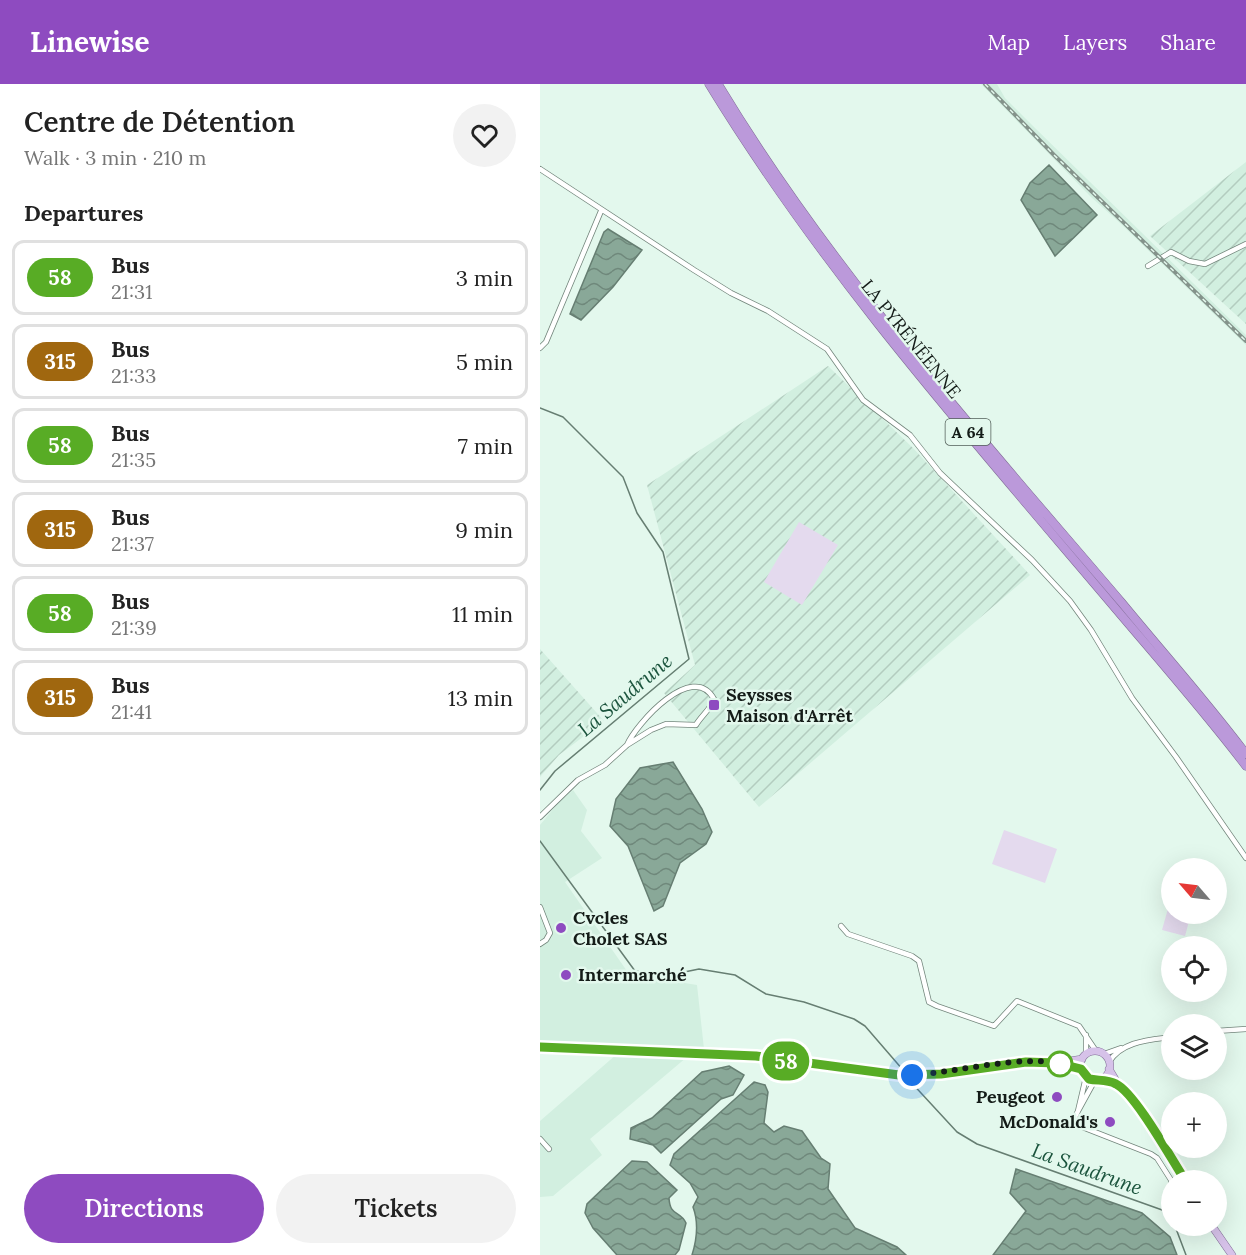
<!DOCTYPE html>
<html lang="en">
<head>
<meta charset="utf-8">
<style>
	:root { --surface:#fff; --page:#f2f2f2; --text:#222; --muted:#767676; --line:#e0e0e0; --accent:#8e4bc0 }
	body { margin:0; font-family:Lora,serif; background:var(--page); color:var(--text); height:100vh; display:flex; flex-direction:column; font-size:22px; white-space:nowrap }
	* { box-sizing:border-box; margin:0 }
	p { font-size:20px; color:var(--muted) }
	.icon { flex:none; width:33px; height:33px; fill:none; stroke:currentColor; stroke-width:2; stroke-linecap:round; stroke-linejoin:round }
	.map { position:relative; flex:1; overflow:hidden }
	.panel { display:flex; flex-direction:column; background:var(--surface); width:540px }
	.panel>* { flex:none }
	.badge { padding:0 12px; border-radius:20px; font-size:21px; line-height:39px }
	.needle { width:39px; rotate:298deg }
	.fabs { position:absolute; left:621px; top:774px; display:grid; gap:12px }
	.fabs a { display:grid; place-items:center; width:66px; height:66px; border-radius:50%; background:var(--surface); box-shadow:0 6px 24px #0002; font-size:30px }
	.you { position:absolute; width:30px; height:30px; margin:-15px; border:4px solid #fff; border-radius:50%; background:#1a73e8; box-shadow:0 0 0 9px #1a73e833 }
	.map>.badge { position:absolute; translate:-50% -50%; box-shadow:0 0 0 3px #fff }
	h2 { padding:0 24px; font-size:22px; line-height:54px }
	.round { display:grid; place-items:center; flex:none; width:63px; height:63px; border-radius:32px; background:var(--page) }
	.overview { display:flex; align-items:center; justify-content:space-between; height:102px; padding:0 24px }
	h1 { font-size:28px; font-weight:600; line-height:45px }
	.action { display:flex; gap:12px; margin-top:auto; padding:12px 24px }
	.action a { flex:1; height:69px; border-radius:36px; background:var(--accent); color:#fff; font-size:24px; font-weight:600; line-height:69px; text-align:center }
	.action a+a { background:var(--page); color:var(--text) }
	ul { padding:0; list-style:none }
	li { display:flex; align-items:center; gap:18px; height:75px; margin:0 12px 9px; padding:0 12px; border:3px solid var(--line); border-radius:12px }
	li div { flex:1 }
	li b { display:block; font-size:22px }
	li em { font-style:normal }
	li .badge { min-width:66px; font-weight:700; text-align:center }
	header { display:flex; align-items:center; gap:36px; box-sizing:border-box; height:84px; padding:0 30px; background:var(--accent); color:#fff }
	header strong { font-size:28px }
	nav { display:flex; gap:33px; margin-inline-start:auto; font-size:21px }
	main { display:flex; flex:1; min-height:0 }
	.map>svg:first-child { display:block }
</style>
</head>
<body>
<header>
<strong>Linewise</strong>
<nav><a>Map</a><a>Layers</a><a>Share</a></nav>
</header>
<main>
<section class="panel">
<div class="overview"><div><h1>Centre de Détention</h1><p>Walk · 3 min · 210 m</p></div><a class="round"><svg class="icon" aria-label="heart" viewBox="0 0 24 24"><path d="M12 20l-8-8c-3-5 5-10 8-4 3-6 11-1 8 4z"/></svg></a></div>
<h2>Departures</h2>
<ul>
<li><span class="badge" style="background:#58ac25;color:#fff">58</span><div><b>Bus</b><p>21:31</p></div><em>3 min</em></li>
<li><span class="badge" style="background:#a0670f;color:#fff">315</span><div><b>Bus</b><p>21:33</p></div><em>5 min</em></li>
<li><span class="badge" style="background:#58ac25;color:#fff">58</span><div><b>Bus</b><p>21:35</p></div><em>7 min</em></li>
<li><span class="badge" style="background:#a0670f;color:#fff">315</span><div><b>Bus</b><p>21:37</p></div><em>9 min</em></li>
<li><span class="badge" style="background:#58ac25;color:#fff">58</span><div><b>Bus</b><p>21:39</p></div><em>11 min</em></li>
<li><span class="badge" style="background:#a0670f;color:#fff">315</span><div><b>Bus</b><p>21:41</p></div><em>13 min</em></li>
</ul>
<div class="action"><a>Directions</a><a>Tickets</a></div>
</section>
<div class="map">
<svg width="706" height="1171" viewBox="0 0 706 1171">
	<defs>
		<pattern id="industrial-furrows" width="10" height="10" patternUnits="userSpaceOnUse" patternTransform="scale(1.5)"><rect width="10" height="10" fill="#d2efe0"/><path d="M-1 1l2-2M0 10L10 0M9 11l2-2" fill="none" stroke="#b3ccbf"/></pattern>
		<pattern id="water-waves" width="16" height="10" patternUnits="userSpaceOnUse" patternTransform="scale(1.5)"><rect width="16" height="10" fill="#89a898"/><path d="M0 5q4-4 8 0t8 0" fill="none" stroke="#6f887b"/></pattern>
	</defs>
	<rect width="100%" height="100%" fill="#e3f8ed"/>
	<path fill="#d2efe0" d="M 441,0 L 457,0 L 465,14 L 495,44 L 706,251 L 706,261 L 580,139 L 551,113 Z
		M 33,706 L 47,726 L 41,747 L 62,774 L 25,798 L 89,890 L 157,901 L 164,965 L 0,959 L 0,741 L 19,718 Z
		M 77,970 L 147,973 L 50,1055 L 62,1071 L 13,1112 L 0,1113 L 0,1037 Z"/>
	<path fill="url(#industrial-furrows)" d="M 706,78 L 706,240 L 610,152 Z
		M 288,282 L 374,365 L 490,491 L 219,723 L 124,609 L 155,581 L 107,401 Z
		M 0,565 L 64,637 L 19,671 L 0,693 Z"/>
	<path fill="#e4daee" d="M 259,438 L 298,461 L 262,521 L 224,498 Z
		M 464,746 L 517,765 L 505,799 L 452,780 Z
		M 629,821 L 631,821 L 632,830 L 651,830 L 645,852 L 622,846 Z"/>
	<path fill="url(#water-waves)" stroke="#667e72" stroke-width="1.5" d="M 509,81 L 557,131 L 515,172 L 481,116 L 490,99 Z
		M 68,145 L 102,166 L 73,203 L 41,236 L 30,230 L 64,148 Z
		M 133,678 L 162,725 L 172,748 L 166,760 L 140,779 L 123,822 L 114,827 L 88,762 L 70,742 L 76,715 L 100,684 Z
		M 189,982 L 204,991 L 193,1011 L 181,1015 L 121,1069 L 113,1061 L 90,1055 L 91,1044 L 112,1034 L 162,988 Z
		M 214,998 L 225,1001 L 228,1008 L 224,1039 L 234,1048 L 244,1042 L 262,1047 L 281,1074 L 290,1080 L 288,1105 L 315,1144 L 357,1163 L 366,1171 L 152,1171 C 157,1155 159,1139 153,1123 L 158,1113 L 150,1099 L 130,1081 L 134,1070 Z
		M 92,1077 L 107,1078 L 137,1106 L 129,1114 C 130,1133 140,1126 146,1139 L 139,1166 L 135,1171 L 77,1171 L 53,1144 L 45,1129 L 47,1120 Z
		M 476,1085 L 602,1129 L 630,1153 L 637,1171 L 453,1171 L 486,1127 L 470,1109 Z"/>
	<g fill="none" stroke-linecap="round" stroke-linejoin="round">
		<path stroke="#667e72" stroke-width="1.5" d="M 0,324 L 23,333 L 83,393 L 97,429 L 123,468 L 149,575 L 15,687 L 0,706
			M 0,757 L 95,887 L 125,892 L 159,885 L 195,891 L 226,910 L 264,918 L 314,935 L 325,942 L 363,986
			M 369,996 L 417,1048 L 437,1060 L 625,1127 L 632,1135
			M 635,1142 L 646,1171"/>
		<g stroke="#73867c" stroke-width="6">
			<path id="street" d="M 0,85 L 154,186 L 191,209 L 228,227 L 287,265 L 323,316 L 370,351 L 400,389 L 492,476 L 530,517 L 551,546 L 592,614 L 636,673 L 706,774
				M 608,182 L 631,168 L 649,177 L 665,180 L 706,160
				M 0,264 L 6,258 L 61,127
				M 0,733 L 38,696 L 65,681 L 87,661 L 111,646 L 126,640 L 156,641 C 161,632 171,625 174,615 C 153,576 96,640 87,661
				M 0,823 L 10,849 L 6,856 L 0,860
				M 301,842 L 308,850 L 372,872 L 379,877 L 389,918 L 397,922 L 454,942 L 477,917 L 539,942 L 556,967
				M 676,947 L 706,945
				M 546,951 L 546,970
				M 564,970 L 581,964
				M 569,978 C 582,957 609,956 632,953
				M 546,993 L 538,1027 L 555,996
				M 538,1027 L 534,1035 L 537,1041 L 611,1070 L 617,1074 L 631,1096 L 632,1101
				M 0,1055 L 9,1065
				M 631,1113 L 632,1109"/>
		</g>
		<g stroke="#816d96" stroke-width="8">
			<path id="primary" d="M 0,963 L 216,972 L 359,991 L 401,989 L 486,978 L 517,979 L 542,975
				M540 982a15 15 0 1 1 30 0a15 15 0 1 1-30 0Z
				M 520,980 L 541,985
				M 569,985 L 578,1000 L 587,1009 L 608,1037 L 645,1096
				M 672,1142 L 692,1171"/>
		</g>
		<g stroke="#816d96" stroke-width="9">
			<path id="highway" d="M 169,0 C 285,190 433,356 576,525 C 620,577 665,628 706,682
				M 178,0 C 291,188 440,352 582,519 C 623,569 667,618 706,670"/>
		</g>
		<use href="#street" stroke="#fff" stroke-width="4.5"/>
		<use href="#primary" stroke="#d6c2e9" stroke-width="7"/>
		<use href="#highway" stroke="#bb99da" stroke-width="8"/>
		<g stroke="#84938b" stroke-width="4">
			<path id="rail" d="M 445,0 L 514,71 L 706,257"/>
		</g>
		<use href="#rail" stroke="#e3f8ed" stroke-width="1.5" stroke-dasharray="4.5" stroke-linecap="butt"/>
	</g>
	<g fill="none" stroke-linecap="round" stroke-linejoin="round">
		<g stroke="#fff" stroke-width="14">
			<path id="line" d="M 0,963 L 216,972 L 359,991 L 401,990 L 486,978 L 517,979 L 541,985 L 549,995 C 558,997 567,995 576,1000 C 595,1009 632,1076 645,1096"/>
		</g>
		<use href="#line" stroke="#58ac25" stroke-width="9"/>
		<path stroke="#141c18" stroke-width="6" stroke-dasharray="0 10.8" d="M 372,991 C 414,989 482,970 520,980"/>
	</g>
	<g fill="#8e4bc0" stroke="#e3f8ed" stroke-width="2">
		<rect x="168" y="615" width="12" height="12" rx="3"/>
		<circle cx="21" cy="844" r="6"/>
		<circle cx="26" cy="891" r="6"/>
		<circle cx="517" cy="1013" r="6"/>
		<circle cx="570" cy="1038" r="6"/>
	</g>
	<circle fill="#fff" stroke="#58ac25" stroke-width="3" cx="520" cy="980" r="12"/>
	<g text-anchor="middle" stroke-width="5" stroke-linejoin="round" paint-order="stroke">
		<rect fill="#e3f8ed" stroke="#525e58" stroke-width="1.5" x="405.5" y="335" width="45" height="26" rx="4.5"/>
		<g font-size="16" font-weight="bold" fill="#141c18">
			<text x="428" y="354">A 64</text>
		</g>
		<g font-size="18" fill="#141c18" stroke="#e3f8ed">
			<text transform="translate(371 255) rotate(51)" y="6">LA PYRÉNÉENNE</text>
		</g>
		<g font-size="18" font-weight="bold" fill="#141c18" stroke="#e3f8ed" text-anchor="start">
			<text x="186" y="617">Seysses<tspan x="186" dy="21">Maison d'Arrêt</tspan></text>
			<text x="33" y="840">Cvcles<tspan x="33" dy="21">Cholet SAS</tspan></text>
			<text x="38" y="897">Intermarché</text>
			<text x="505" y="1019" text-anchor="end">Peugeot</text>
			<text x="558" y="1044" text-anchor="end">McDonald's</text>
		</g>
		<g font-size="20" font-style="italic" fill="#1b543d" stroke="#e3f8ed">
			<text transform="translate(85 611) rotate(-40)" y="7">La Saudrune</text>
			<text transform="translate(547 1085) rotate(20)" y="7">La Saudrune</text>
		</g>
	</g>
</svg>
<div class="fabs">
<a><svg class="needle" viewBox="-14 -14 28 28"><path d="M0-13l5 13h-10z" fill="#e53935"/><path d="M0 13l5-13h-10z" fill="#767676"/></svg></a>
<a><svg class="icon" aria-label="locate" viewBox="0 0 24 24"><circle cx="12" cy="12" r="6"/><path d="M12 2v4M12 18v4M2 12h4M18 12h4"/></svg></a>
<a><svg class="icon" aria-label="layers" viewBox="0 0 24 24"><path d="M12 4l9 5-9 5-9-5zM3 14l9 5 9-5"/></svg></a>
<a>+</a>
<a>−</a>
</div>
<div class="you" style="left:372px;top:991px"></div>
<b class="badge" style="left:246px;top:977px;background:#58ac25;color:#fff">58</b>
</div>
</main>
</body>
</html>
